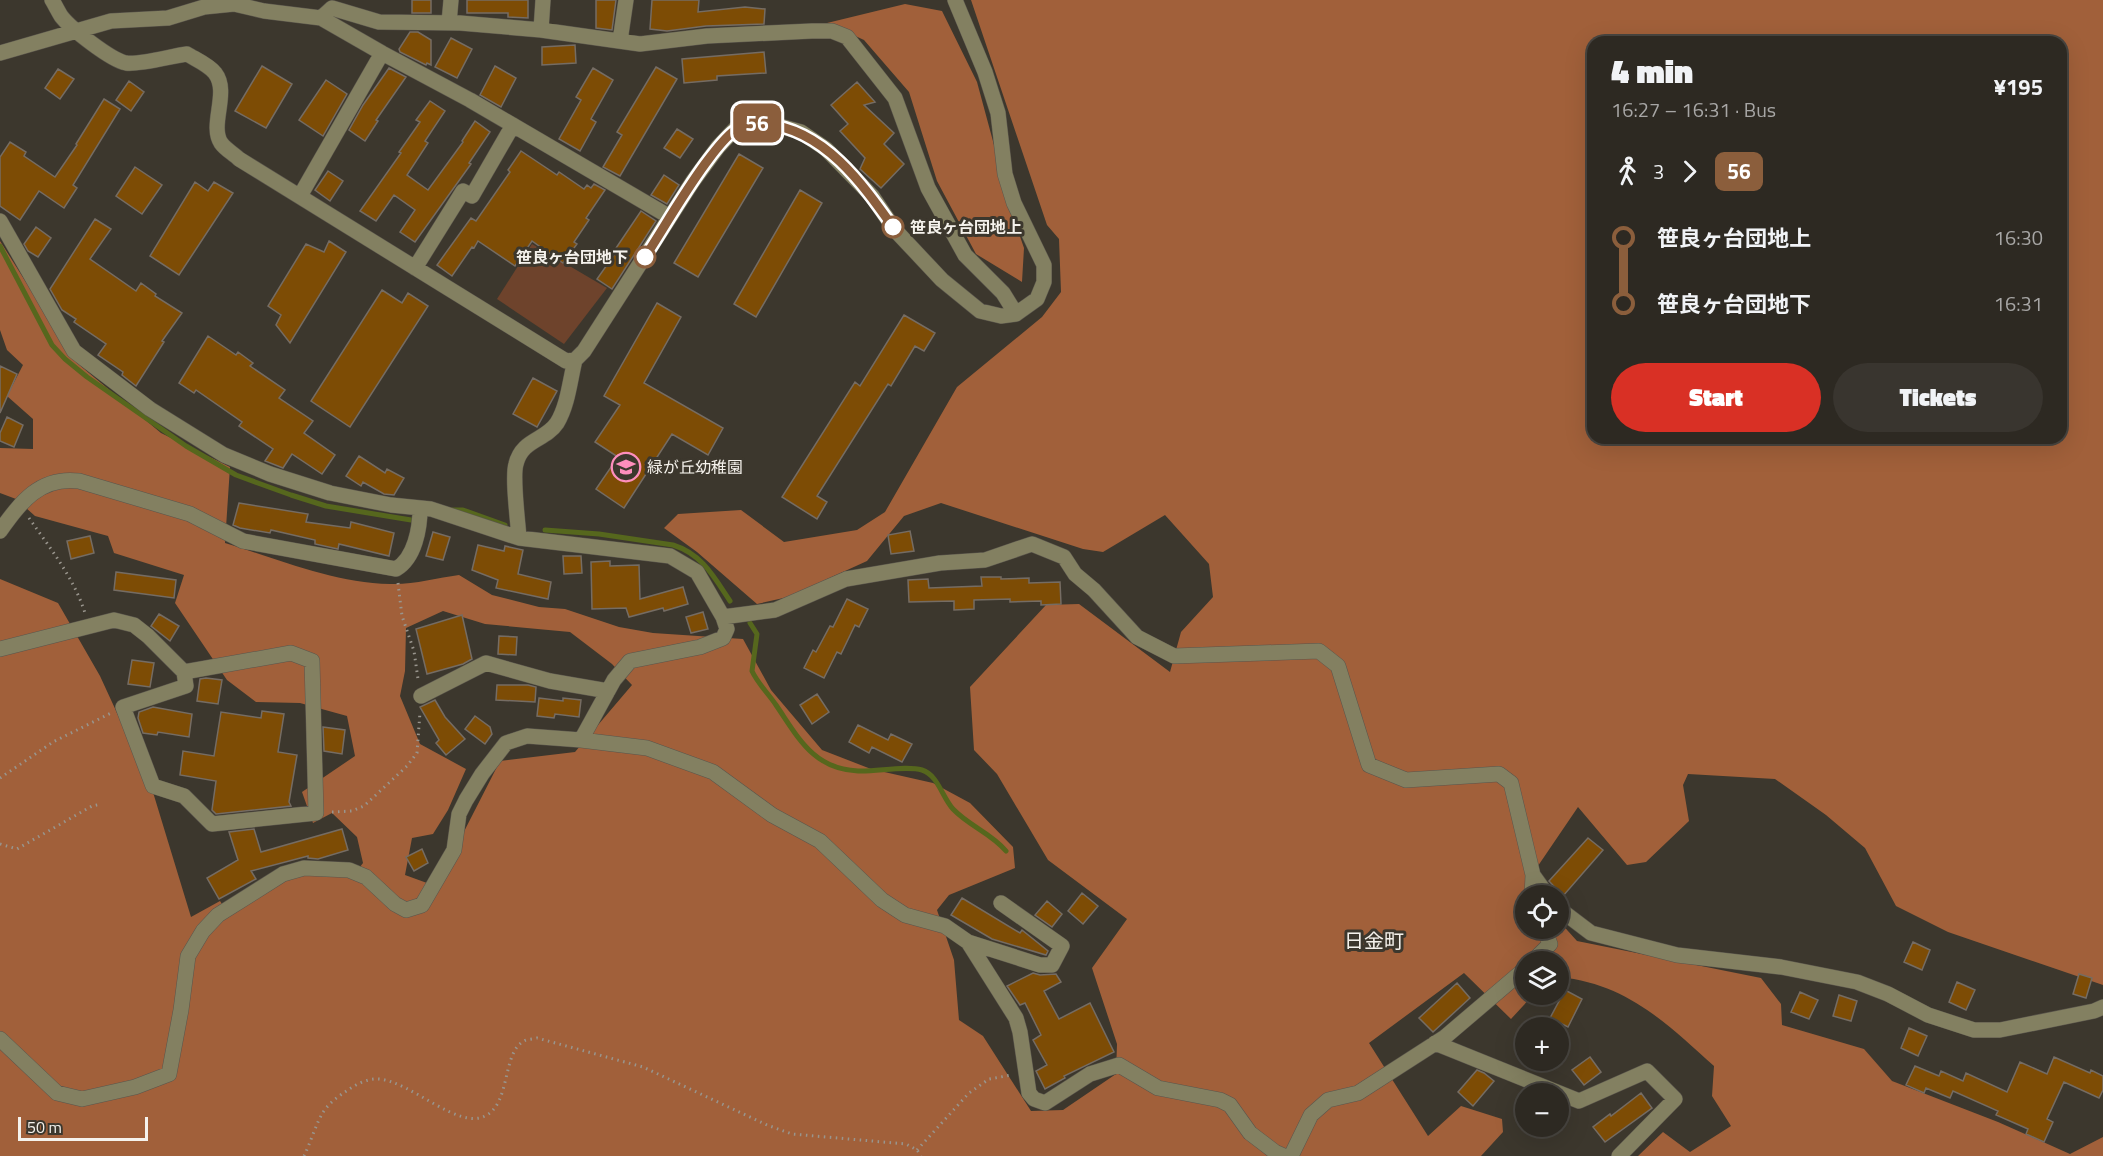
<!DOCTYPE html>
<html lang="en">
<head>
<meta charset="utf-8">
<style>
	:root { --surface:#2d2922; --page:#39352f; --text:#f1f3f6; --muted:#a7a6a5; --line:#484540; --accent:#d93025 }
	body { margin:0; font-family:"Titillium Web","Noto Sans JP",sans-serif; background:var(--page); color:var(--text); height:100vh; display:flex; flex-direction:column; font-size:22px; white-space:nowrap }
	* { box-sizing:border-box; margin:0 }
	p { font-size:20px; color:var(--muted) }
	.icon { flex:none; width:33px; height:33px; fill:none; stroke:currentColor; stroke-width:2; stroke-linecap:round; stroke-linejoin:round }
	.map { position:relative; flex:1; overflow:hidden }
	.details { position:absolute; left:1587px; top:36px; width:480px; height:408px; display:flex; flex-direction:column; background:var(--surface); border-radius:18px; box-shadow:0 6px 24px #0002,0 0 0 2px var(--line) }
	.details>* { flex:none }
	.badge { padding:0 12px; border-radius:9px; font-size:21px; line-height:39px }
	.buttons { position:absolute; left:1515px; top:885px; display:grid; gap:12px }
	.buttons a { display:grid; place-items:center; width:54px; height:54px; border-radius:50%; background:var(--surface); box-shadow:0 6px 24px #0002,0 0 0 2px var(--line); font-size:30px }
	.scale { position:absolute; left:18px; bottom:15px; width:130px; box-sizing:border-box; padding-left:6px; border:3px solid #f5f2ec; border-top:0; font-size:16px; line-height:21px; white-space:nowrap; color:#f5f2ec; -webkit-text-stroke:4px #3c372d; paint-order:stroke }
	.map>.badge { position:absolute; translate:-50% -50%; box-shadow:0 0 0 3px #fff }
	.legs { display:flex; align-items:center; gap:9px; height:66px; padding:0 24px; font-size:20px }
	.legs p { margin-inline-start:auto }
	.summary { display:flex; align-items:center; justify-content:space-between; height:102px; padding:0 24px }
	h1 { font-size:33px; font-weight:800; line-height:45px }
	.cta { display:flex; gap:12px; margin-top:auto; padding:12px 24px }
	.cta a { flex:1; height:69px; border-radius:36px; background:var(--accent); color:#fff; font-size:24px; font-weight:800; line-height:69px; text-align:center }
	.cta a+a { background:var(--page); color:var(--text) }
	ul { padding:0 24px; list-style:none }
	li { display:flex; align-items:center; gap:21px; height:66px; font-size:22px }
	li i { display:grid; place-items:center; width:9px; height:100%; margin:0 8px; background:currentColor }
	li i::after { content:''; width:15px; height:15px; margin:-8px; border:4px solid; border-radius:50%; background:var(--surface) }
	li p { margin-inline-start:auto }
	li:first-child i { background:linear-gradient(#0000 50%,currentColor 0) }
	li:last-child i { background:linear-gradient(currentColor 50%,#0000 0) }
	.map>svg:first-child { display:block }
</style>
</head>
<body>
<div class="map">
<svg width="2103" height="1156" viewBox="0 0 2103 1156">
	<rect width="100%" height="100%" fill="#3c372d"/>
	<path fill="#6e432c" d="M 532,244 L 607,288 L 564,344 L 497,299 Z"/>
	<path fill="#a1603a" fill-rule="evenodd" d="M 971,0 L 2103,0 L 2103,985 L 1948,932 L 1896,906 L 1865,848 L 1826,815 L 1775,779 L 1688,774 L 1683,785 L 1689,821 L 1646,862 L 1627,865 L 1578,807 L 1525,885 L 1535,895 L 1526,896 L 1526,928 L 1558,928 L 1559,921 L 1577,941 L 1761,978 L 1781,1004 L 1782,1025 L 1864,1049 L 1892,1081 L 1998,1122 L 2070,1154 L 2103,1137 L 2103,1156 L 1638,1156 L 1663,1132 L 1690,1152 L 1731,1126 L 1712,1096 L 1714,1066 C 1665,1022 1627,984 1559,977 L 1558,962 L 1526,962 L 1526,994 L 1533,995 L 1511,1019 L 1464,973 L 1369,1043 L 1428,1136 L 1461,1106 L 1502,1119 L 1503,1132 L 1481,1156 L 0,1156 L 0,579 L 58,603 L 100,676 L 152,789 L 191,917 L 220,901 L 226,910 L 297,870 L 356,872 L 363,863 L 357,837 L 332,813 L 313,823 L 302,792 L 355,756 L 347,716 L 300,703 L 256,702 L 227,680 L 175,603 L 184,575 L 114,553 L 108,536 L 35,516 L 16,499 L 0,493 L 0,448 L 33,449 L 33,419 L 7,396 L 23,365 L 7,350 L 0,330 L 0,241 L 77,363 L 161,433 L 230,467 L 225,543 C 278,559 334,583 390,584 C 412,585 437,578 459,575 L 492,595 L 539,607 L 565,609 L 619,627 L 653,633 L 743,639 L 771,690 L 822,750 L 871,769 L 933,783 L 970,803 L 1013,847 L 1015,868 L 949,895 L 937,910 L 954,960 L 959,1020 L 983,1036 L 1031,1111 L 1063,1110 L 1116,1074 L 1117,1044 L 1092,968 L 1127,919 L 1048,860 L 997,774 L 974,750 L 970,687 L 1046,605 L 1079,604 L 1170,672 L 1181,632 L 1213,597 L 1209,564 L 1165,515 L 1103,552 L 1083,549 L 941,503 L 904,516 L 867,561 L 788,597 L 757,604 L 697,552 L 664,528 L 678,514 L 741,510 L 784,542 L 857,530 L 885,512 L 957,387 L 1042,317 L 1061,292 L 1059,239 L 1047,225 ZM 1593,42 L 2061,42 L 2061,438 L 1593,438 ZM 443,611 L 485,624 L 570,632 L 612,664 L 632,685 L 575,752 L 500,761 L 450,859 L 438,887 L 405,875 L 412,838 L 433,834 L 448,810 L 466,769 L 420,744 L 400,696 L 405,671 L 406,628 Z
		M 905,4 L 942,11 L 977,82 L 1014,219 L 1024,248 L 1022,282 L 976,254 L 937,181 L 909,92 L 864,40 L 827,23 Z"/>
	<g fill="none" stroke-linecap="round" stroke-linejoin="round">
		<path stroke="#56671d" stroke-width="5" d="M 0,246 L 52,345 L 65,359 L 87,377 L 186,446 L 236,475 L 291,495 L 326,506 L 411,520
			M 452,510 L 463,510 L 505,525
			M 545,530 L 599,534 L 673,545 C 702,554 714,577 730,601
			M 750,623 L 757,634 L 752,671 C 758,684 768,693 776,705 C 798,737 813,769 858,771 C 876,772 906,765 922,770 C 938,775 942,797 953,809 C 969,826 991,833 1006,851"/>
	</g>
	<path fill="#7d4c05" stroke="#756c63" stroke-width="1.5" d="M 412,0 L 431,0 L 431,13 L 412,13 Z
		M 467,0 L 528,0 L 528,18 L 508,17 L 508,13 L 467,13 Z
		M 596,0 L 616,0 L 612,30 L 596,28 Z
		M 652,0 L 699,0 L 698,12 L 745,7 L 765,9 L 764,24 L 706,26 L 667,31 L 650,29 Z
		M 410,32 L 418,32 L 431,40 L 431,65 L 427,63 L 426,65 L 400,52 L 399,49 Z
		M 451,38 L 472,49 L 457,78 L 435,67 Z
		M 575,45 L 576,63 L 542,65 L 542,47 Z
		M 764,52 L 766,73 L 717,76 L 717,80 L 684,83 L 682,59 Z
		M 262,66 L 292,84 L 266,128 L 235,111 Z
		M 495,66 L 516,78 L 501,107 L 480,95 Z
		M 656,67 L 677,79 L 620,176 L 603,167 L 622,135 L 617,132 Z
		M 389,68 L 406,77 L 376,120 L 378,121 L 365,141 L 349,130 L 363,105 Z
		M 593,68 L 613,80 L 591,119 L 596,122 L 580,151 L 559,139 L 581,100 L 576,97 Z
		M 58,69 L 74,79 L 60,99 L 45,88 Z
		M 326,80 L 347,94 L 323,136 L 299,120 Z
		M 129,81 L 144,92 L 131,111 L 116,100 Z
		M 857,82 L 875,102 L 864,105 L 894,133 L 884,144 L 904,164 L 881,188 L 860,169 L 865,158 L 840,131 L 848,124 L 831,105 Z
		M 104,99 L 120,109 L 73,185 L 77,188 L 64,208 L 39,191 L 20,220 L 0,206 L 0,157 L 10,142 L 26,152 L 24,156 L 55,177 L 77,145 L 76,144 Z
		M 430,101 L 445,111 L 425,141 L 428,143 L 407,175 L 428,190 L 463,142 L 462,141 L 475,121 L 490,132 L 469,163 L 471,164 L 415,242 L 400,232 L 415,210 L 394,195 L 376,221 L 360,211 L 401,153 L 399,152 L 420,122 L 416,120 Z
		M 677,129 L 693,139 L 680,158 L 664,148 Z
		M 521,151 L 557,175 L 559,172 L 584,189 L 587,185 L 591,188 L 594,184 L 605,190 L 586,218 L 589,220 L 574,242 L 577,244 L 563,263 L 532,241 L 515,266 L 478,241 L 474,248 L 472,247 L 452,276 L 437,265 L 471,218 L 476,221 L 510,172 L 508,170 Z
		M 739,154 L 763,168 L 698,277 L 674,263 Z
		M 135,167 L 162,185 L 142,214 L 116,196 Z
		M 328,171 L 343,181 L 330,201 L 315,190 Z
		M 664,175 L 679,185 L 667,204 L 651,195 Z
		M 195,182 L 208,191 L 214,182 L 233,193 L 179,275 L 150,256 Z
		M 800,190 L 822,203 L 756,317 L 734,304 Z
		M 641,211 L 656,221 L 612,289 L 597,279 L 614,255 L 612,254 Z
		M 95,219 L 111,229 L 90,259 L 136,291 L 141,283 L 156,294 L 155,296 L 182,313 L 162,341 L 164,342 L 136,386 L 122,375 L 123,372 L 98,355 L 106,344 L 74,322 L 76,319 L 62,310 L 50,289 Z
		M 36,227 L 51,238 L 38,257 L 28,251 L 24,244 Z
		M 329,241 L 346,252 L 290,343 L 276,325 L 281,315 L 268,306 L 306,244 L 324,252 Z
		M 382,290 L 402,303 L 408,293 L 428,306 L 350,427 L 311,401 Z
		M 657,303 L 681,317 L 644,383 L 723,428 L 708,455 L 672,434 L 624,508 L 596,489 L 618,457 L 595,442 L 620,405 L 604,396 Z
		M 904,315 L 935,333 L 924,351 L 915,346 L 891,386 L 888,384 L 817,496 L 827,502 L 817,519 L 782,497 L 855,382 L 860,386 Z
		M 208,336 L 236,355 L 238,352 L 253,363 L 250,366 L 285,390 L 279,398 L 313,421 L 304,433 L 335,455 L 322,474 L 292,454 L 283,468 L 265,461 L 273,449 L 239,426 L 242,422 L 196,390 L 194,393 L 179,383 Z
		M 0,366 L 17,374 L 0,413 Z
		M 533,378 L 557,391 L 537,427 L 513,414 Z
		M 7,417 L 23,425 L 14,447 L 0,441 L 0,433 Z
		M 359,456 L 385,473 L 387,469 L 404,478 L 394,495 L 384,494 L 363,482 L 361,486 L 346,476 Z
		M 239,503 L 308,514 L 306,522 L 350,528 L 351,522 L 394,533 L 389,556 L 339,544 L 338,549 L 315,544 L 315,540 L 271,530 L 270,533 L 240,528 L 233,525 Z
		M 910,531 L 914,551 L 891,554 L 888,535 Z
		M 433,532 L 450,537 L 443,560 L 426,556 Z
		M 90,536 L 94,553 L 71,559 L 67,541 Z
		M 478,545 L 504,551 L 505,546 L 523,550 L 518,574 L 551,582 L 548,599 L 496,588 L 498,580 L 472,570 Z
		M 563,556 L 581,556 L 582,573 L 564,574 Z
		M 610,561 L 610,566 L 639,565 L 640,599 L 683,587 L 688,604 L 664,611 L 663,608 L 629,617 L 626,608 L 592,609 L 591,562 Z
		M 116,572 L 176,580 L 174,598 L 114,590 Z
		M 981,577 L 1001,577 L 1001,579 L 1029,578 L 1029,583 L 1060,582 L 1061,604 L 1041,605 L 1041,601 L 1010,602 L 1010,599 L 974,600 L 974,609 L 954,610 L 954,601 L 909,602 L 908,580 L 928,579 L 929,588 L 982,586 Z
		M 847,599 L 868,609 L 859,627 L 855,625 L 841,654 L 837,652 L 824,678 L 804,668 L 813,650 L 816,652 L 830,626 L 833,627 Z
		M 703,612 L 708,629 L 691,633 L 686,617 Z
		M 159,614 L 179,626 L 170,641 L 151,626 Z
		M 462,615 L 472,659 L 463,664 L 427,674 L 416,629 Z
		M 499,636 L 517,637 L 516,655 L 498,654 Z
		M 132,660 L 154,663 L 150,687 L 128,684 Z
		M 206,678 L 222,680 L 218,704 L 197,701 L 200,679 Z
		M 497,685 L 528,685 L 536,687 L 535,702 L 496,700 Z
		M 817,694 L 829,712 L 812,724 L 800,705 Z
		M 539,698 L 563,701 L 563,698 L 581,700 L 579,717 L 555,714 L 554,718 L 537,716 Z
		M 435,700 L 445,717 L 465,739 L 446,755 L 436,743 L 439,740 L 420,707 Z
		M 153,707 L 192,714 L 189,737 L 158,732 L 157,735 L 143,733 L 138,718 L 139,712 Z
		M 262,711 L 284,714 L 278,752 L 297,755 L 289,802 L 291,806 L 216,814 L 212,810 L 216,781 L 180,775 L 183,751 L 214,756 L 221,712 L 261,718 Z
		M 475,716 L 490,727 L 492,734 L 485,744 L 465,729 Z
		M 858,725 L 888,740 L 891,734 L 912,744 L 902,762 L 872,747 L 869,753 L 849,742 Z
		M 323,727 L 345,730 L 342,754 L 324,751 Z
		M 254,829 L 261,852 L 342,829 L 348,850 L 318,859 L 308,858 L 308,856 L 251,871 L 256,879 L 219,899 L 207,878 L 238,860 L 229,832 Z
		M 1588,838 L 1603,850 L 1563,896 L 1549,881 Z
		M 422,849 L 428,863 L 414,871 L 406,857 Z
		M 1082,893 L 1098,906 L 1083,924 L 1068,911 Z
		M 962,898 L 1020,933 L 1022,930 L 1048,951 L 1046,955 L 992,939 L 951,915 Z
		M 1047,901 L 1062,914 L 1052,927 L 1035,915 Z
		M 1913,942 L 1930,950 L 1922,970 L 1904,962 Z
		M 1033,973 L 1040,975 L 1056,974 L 1061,982 L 1044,991 L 1059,1019 L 1090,1003 L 1114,1052 L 1064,1076 L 1065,1078 L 1045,1089 L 1036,1071 L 1047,1065 L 1033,1040 L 1041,1035 L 1025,1003 L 1020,1005 L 1007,986 Z
		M 2079,974 L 2092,978 L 2086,998 L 2073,994 Z
		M 1957,982 L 1975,990 L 1966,1010 L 1949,1002 Z
		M 1457,983 L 1470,998 L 1433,1032 L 1419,1018 Z
		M 1565,990 L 1582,999 L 1568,1027 L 1550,1018 Z
		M 1800,992 L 1818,1000 L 1809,1019 L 1791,1012 Z
		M 1839,995 L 1857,1001 L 1851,1021 L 1833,1016 Z
		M 1909,1028 L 1927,1036 L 1918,1056 L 1901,1048 Z
		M 1590,1057 L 1601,1072 L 1584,1085 L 1572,1070 Z
		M 2054,1057 L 2090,1073 L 2091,1070 L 2103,1076 L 2103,1090 L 2099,1098 L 2064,1082 L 2047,1119 L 2053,1122 L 2044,1142 L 2026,1134 L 2028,1129 L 1996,1115 L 1998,1111 L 1953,1091 L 1950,1098 L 1926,1088 L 1924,1093 L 1906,1085 L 1915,1066 L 1939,1076 L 1941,1071 L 1963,1081 L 1966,1073 L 2007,1092 L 2020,1062 L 2047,1074 Z
		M 1477,1070 L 1484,1073 L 1494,1081 L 1473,1106 L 1458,1092 Z
		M 1641,1093 L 1652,1108 L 1605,1142 L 1593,1127 L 1610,1114 L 1611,1116 Z"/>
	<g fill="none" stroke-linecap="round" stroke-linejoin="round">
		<g stroke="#5a554c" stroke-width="16">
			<path id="minor" d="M 52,0 C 55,5 58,11 61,16 C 71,29 111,60 126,63 C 141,65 171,56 187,54 C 195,59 209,65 215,73 C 230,92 209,125 221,143 C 225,149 234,154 239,159 L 566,361 L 575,360 L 584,351 L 693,181 L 718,147 L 736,128 L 754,122 L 772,124 L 801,132 L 826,149 L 872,196 L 895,230 L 942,280 L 980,311 L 1001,316 L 1016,314 L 1037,299 L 1044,282 L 1044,265 L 1014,203 L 1005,174 L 998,113 L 985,72 L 955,0
				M 449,23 L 451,0
				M 541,30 L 543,0
				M 620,41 L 626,0
				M 0,53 L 111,21 L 168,18 L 204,7 L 234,4 L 264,11 L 321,18
				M 300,196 L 382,53
				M 670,217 L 470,100 L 382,53 L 321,18 L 332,8 L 379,22 L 460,23 L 541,30 L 640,44 L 707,36 L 812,31 L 832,31 L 847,37 L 895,98 L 928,188 L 965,255 L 1003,293 L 1016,314
				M 0,221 L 74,351 L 150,409 L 224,455 L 270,474 L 330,493 L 391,505 L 431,509 L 519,538 L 670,556 L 697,572 L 723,617 L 727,629 L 723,638 L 700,647 L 630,661 L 614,680 L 581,740 L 527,736 L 506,743 L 482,774 L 466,800 L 459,814 L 454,850 L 422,905 L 406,910 L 395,904 L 366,877 L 349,870 L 304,868 L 283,874 L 218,915 L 203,931 L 188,956 L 181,1010 L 169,1074 L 135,1087 L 82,1099 L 57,1093 L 0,1039
				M 415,268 L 463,191 L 472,196 L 513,125
				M 0,531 C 21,502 40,476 79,481 L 190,514 L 243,541 L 396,569 C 415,558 420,528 420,508
				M 519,538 C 518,522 512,477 516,464 C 522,439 545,441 557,423 C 568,405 570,380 575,360
				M 723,617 L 775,610 L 846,579 L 940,563 L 985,560 L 1032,544 L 1064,557 L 1075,574 L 1094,590 L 1137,637 L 1174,656 L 1319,651 L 1338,666 L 1369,765 L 1406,780 L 1499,774 L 1511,783 L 1533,875 L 1532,896
				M 0,649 L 114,620 L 134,625 L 148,636 L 184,672 L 186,686 L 123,707 L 153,786 L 184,796 L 212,824 L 316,813 L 312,661 L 291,653 L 184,672
				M 421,696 L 486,663 L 550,681 L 608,691
				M 581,740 L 647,748 L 713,772 L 772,815 L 820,841 L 882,900 L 905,915 L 945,926 L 968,942 L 1016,1018 L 1020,1032 L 1029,1093 L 1034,1099 L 1045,1103 L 1090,1074 L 1119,1065 L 1158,1088 L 1220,1100 L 1230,1105 L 1250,1133 L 1275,1152 L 1284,1156
				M 1533,875 L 1548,896
				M 1558,908 L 1591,933 L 1677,955 L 1781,967 L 1857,982 L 1888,994 L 1928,1015 L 1974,1030 L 2000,1030 L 2094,1011 L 2103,1007
				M 968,942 L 1040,965 L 1052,965 L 1062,946 L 1001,903
				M 1532,962 L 1550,944 L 1544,928
				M 1435,1043 L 1579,1101 L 1647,1071 L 1675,1099 L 1619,1156
				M 1291,1156 L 1311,1115 L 1328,1100 L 1358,1093 L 1445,1037 L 1526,968"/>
		</g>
		<path stroke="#99958d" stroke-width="3" stroke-dasharray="1.5 4.5" stroke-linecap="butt" d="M 29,518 C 50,548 74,578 85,613
			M 398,583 L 402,616 L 414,651 L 418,679
			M 0,778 L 53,742 L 111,713
			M 332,812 L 352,811 L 364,806 L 407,766 L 417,753 L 420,712
			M 0,844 L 17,849 L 92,806 L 101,804
			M 917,1150 L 969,1093 L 989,1079 L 1012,1075
			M 304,1156 C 310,1144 316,1124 322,1114 C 327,1105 337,1097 345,1092 C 355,1085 367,1078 379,1079 C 412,1082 458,1130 485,1116 C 511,1104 502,1052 524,1041 C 527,1039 534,1039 537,1038 L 643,1067 L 767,1125 L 792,1134 L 906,1144 L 917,1150 L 921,1156"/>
		<use href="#minor" stroke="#838061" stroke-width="15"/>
	</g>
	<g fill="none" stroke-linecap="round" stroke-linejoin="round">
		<g stroke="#fff" stroke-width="14">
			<path id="line-1" d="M 645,257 C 665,226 683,194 705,164 C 714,152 723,139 735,130 C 743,123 756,123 766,124 C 824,130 862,183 893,227"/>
		</g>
		<use href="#line-1" stroke="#8b5e3c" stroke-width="9"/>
	</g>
	<defs>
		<g id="school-ring" transform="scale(1.5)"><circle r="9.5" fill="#3c372d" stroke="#fe8ebc" stroke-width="1.5"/><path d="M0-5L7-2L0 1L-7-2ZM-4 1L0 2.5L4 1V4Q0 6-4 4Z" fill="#fe8ebc"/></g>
	</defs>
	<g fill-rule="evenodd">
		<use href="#school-ring" x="626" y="467"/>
	</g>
	<g fill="#fff" stroke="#8b5e3c" stroke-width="3">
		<circle cx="893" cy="227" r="10"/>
		<circle cx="645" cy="257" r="10"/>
	</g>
	<g text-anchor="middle" stroke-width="6" stroke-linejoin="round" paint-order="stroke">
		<g font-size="16" font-weight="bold" fill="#f5f2ec" stroke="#3c372d" text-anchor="start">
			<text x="910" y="233">笹良ヶ台団地上</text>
			<text x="628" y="263" text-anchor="end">笹良ヶ台団地下</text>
		</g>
		<g font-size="16" fill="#f5f2ec" stroke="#3c372d" text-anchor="start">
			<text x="647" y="473">緑が丘幼稚園</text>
		</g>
		<g font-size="20" fill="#f5f2ec" stroke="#3c372d">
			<text x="1374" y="948">日金町</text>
		</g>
	</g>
</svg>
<div class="buttons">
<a><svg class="icon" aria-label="locate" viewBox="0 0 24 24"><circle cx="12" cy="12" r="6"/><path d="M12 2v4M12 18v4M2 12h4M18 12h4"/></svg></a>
<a><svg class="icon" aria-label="layers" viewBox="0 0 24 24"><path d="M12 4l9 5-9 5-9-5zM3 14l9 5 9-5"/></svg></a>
<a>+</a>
<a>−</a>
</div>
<div class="scale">50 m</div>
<b class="badge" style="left:757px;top:123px;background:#8b5e3c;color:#fff">56</b>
<section class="details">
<div class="summary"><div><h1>4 min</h1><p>16:27 – 16:31 · Bus</p></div><b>¥195</b></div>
<div class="legs"><svg class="icon" aria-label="walk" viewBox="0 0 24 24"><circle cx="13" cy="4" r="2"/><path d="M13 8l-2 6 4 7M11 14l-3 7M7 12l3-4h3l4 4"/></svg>3<svg class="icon" aria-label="forward" viewBox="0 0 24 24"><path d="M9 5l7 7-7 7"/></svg><b class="badge" style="background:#8b5e3c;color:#fff">56</b></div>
<ul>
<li><i style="color:#8b5e3c"></i><b>笹良ヶ台団地上</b><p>16:30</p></li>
<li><i style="color:#8b5e3c"></i><b>笹良ヶ台団地下</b><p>16:31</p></li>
</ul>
<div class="cta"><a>Start</a><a>Tickets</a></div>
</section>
</div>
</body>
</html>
